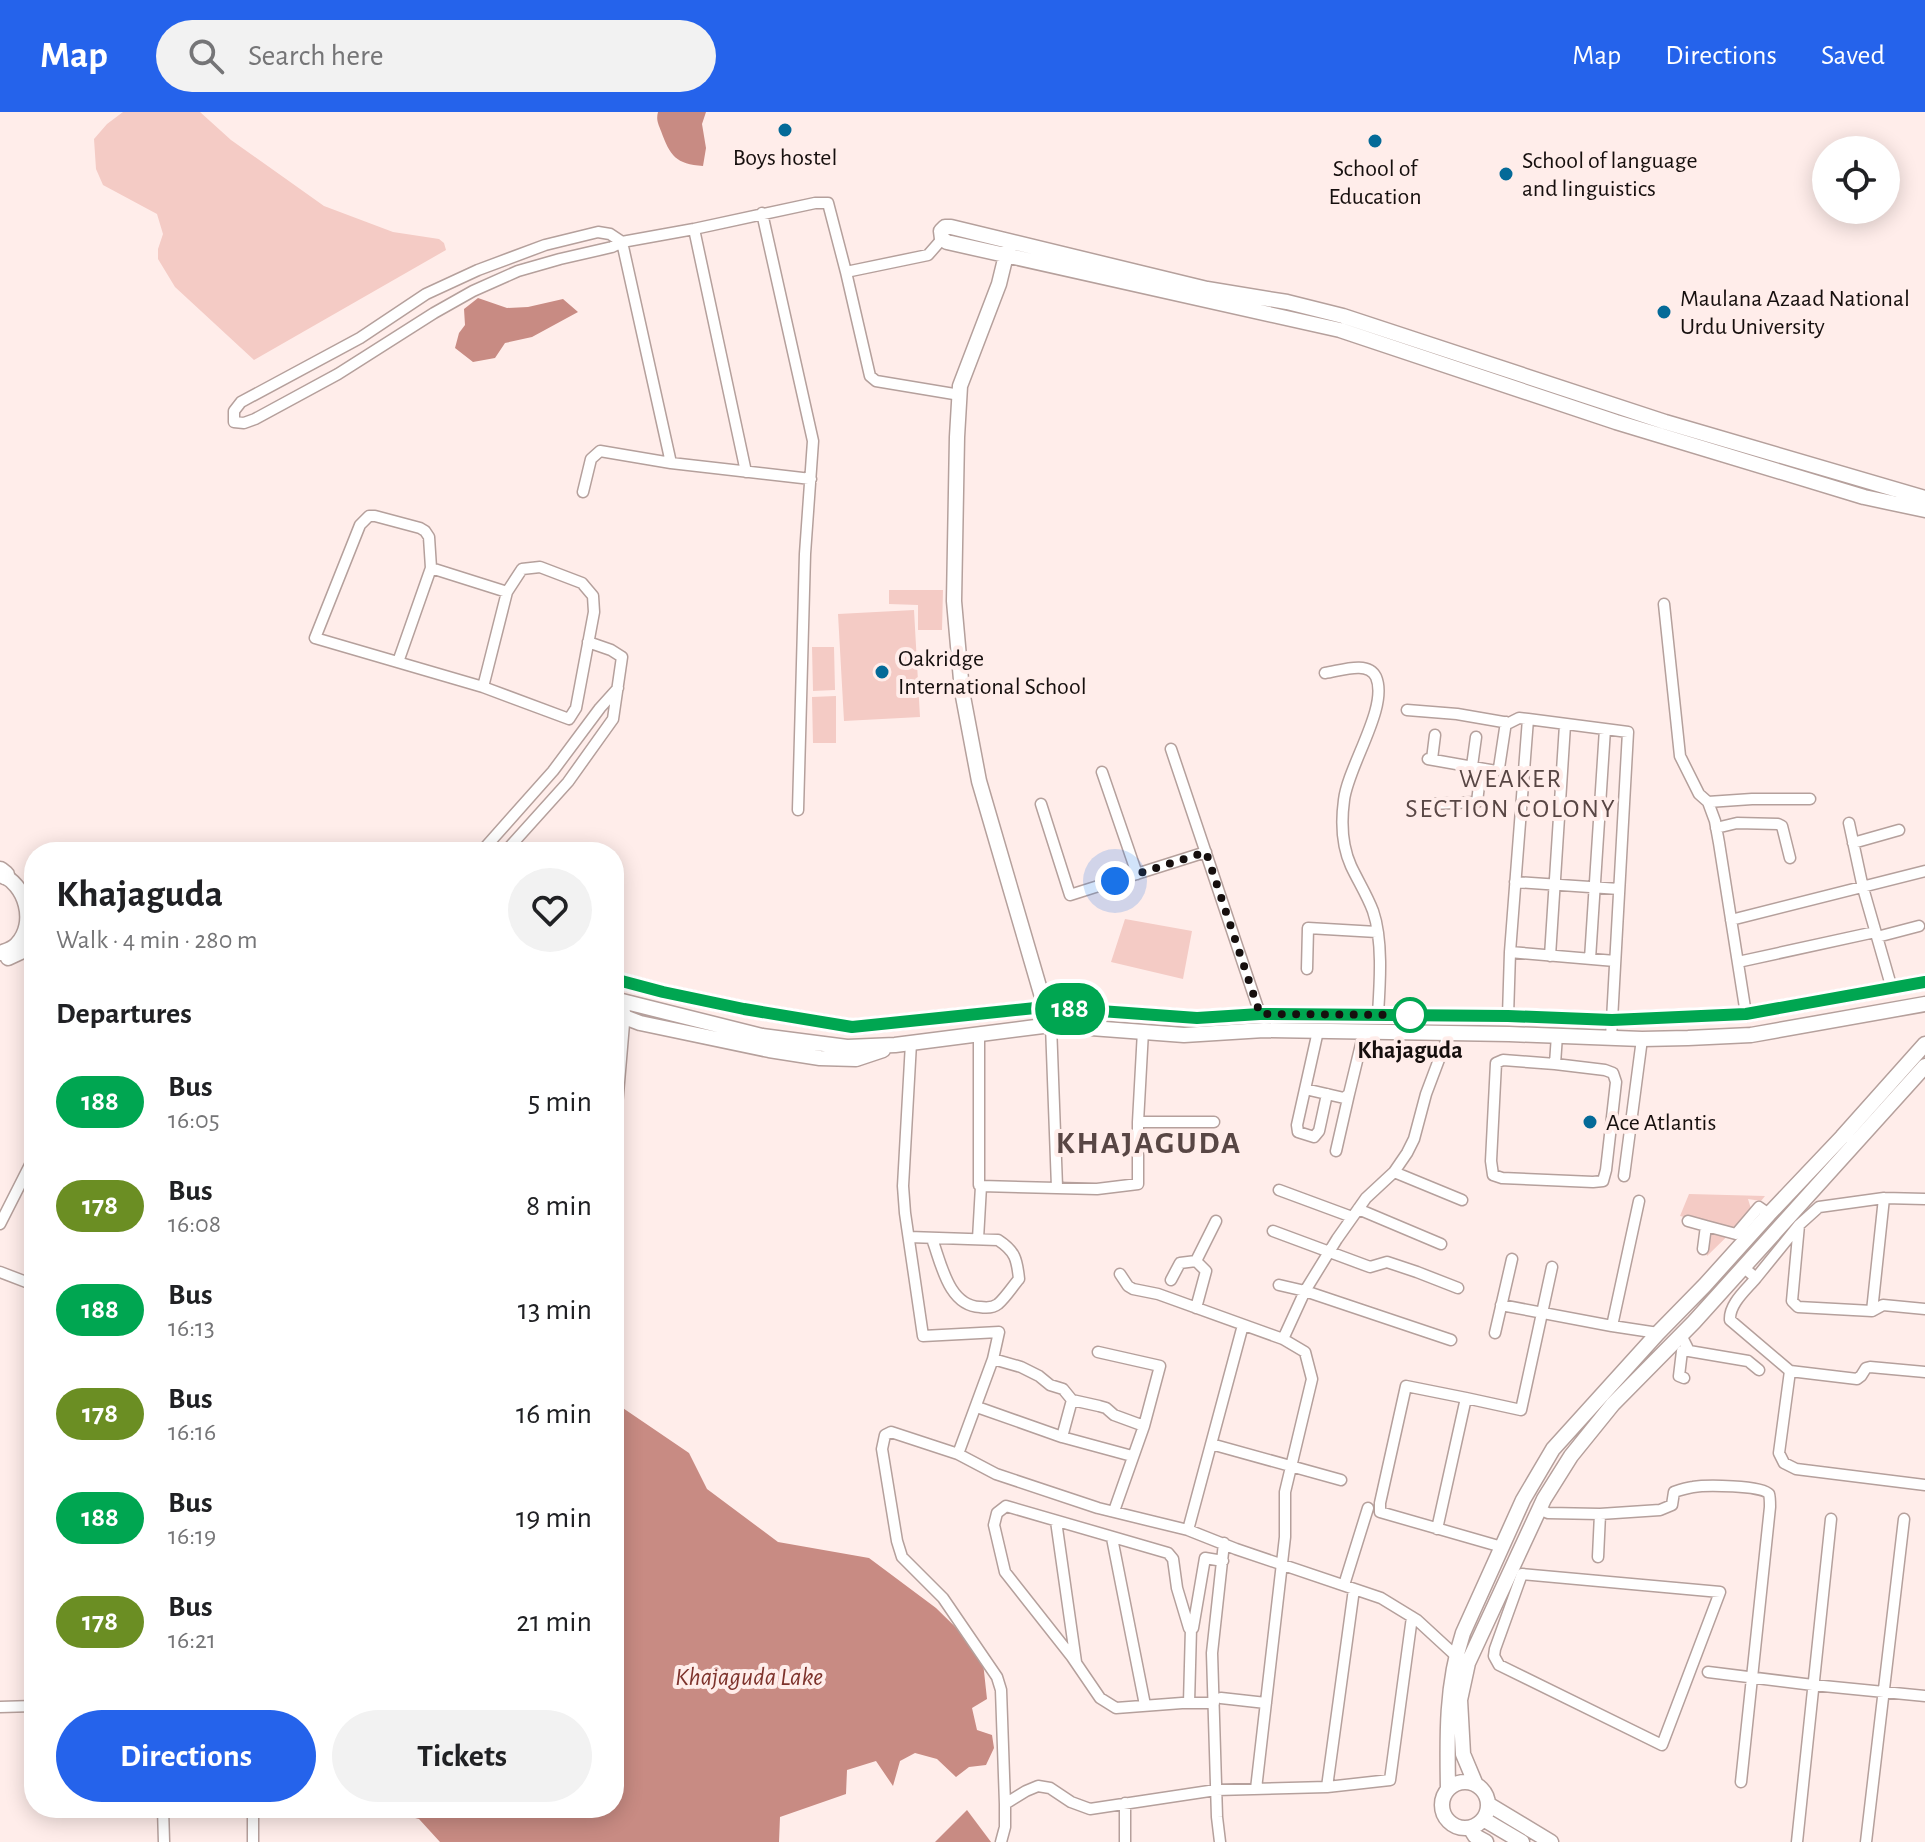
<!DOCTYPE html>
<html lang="en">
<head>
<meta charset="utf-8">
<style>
	:root { --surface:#fff; --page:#f2f2f2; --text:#202124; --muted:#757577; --accent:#2563eb }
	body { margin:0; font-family:"Alegreya Sans",sans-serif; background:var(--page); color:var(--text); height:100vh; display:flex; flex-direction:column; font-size:30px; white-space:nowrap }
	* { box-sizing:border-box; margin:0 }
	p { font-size:26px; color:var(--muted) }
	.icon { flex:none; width:44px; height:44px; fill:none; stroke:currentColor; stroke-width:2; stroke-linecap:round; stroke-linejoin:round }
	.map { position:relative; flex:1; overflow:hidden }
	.drawer { position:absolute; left:24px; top:730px; width:600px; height:976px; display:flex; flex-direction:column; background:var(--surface); border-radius:32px; box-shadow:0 4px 20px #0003 }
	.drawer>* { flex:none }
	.badge { padding:0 16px; border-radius:26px; font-size:28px; line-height:52px }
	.fabs { position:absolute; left:1812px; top:24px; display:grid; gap:16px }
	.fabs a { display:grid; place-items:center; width:88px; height:88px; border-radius:50%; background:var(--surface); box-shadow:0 4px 20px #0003; font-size:40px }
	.you { position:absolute; width:40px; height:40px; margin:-20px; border:6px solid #fff; border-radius:50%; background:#1a73e8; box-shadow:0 0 0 12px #1a73e833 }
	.map>.badge { position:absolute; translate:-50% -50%; box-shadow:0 0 0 4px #fff }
	h2 { padding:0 32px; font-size:30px; line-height:72px }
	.round { display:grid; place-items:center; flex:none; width:84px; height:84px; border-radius:42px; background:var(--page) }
	.headline { display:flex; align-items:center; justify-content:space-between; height:136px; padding:0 32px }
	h1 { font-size:38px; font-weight:700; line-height:60px }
	.cta { display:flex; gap:16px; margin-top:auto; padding:16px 32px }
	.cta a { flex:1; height:92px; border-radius:48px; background:var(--accent); color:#fff; font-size:32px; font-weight:700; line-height:92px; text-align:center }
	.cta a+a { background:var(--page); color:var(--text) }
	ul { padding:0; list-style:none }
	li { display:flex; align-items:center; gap:24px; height:104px; padding:0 32px }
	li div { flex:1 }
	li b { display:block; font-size:30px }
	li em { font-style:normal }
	li .badge { min-width:88px; font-weight:700; text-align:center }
	header { display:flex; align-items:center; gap:48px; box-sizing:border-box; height:112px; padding:0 40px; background:var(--accent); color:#fff }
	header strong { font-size:38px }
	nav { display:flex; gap:44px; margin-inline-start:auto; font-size:28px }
	.search { width:560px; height:72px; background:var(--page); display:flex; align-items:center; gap:20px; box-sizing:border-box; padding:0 28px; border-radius:44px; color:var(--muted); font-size:30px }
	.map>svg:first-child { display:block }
</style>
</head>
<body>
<header>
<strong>Map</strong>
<div class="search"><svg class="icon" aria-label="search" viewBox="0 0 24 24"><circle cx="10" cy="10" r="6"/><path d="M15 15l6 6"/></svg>Search here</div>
<nav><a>Map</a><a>Directions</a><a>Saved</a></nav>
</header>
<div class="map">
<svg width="1925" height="1730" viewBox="0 0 1925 1730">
	<rect width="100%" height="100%" fill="#ffedea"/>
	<path fill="#f4cbc5" d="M 123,0 L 200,0 L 231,28 L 324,94 L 393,120 L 439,127 L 444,131 L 446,138 L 254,248 L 175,175 L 158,147 L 158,137 L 163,122 L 157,102 L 103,73 L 96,57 L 94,27 L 107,12 Z
		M 889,478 L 943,478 L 942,518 L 918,518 L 918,493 L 889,492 Z
		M 914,498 L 920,605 L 844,609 L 838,502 Z
		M 812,535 L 834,535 L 835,578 L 813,579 Z
		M 836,584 L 836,631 L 813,631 L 812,585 Z
		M 1125,807 L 1192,819 L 1183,867 L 1111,850 Z
		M 1689,1082 L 1765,1084 L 1761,1089 L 1748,1087 L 1752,1100 L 1707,1144 L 1704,1110 L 1680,1104 Z"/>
	<path fill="#c88b83" d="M 658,0 L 706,0 L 702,12 L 706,36 L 703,54 C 676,52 670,44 661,19 C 658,11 656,8 658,0 Z
		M 478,186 L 507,196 L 528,195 L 563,187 L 578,200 L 532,225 L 505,231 L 495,246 L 473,250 L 455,236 L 459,221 L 465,213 L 464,197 Z
		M 614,1290 L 689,1341 L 707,1377 L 778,1430 L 869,1446 L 936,1496 L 982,1541 L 987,1587 L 972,1596 L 977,1618 L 992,1623 L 994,1636 L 986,1653 L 969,1655 L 956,1665 L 937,1647 L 915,1641 L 900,1649 L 893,1674 L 876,1649 L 847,1658 L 846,1682 L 780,1705 L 779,1730 L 440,1730 L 419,1707 L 377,1696 L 614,1696 Z
		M 967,1698 L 991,1730 L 935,1730 Z"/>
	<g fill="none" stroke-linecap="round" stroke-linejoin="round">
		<path stroke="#c88b83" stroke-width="3" d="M 29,1164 L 34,1153"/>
		<g stroke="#b5a09c" stroke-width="13">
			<path id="street" d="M 762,101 L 813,329 L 805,442 L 798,698
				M 694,117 L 746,360
				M 846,160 L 870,264 L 876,269 L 960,283
				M 671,351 L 622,130 L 610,122 L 598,120 L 545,133 L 478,158 L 426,182 L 360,226 L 241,290 L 234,299 L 234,310 L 244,311 L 255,307 L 338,262 L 434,201 L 473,179 L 518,159 L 560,147 L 612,135 L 622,130 L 694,117 L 815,91 L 828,91 L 846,160 L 928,143 L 942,127
				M 583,380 L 591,347 L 600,339 L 671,351 L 811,367
				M 431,456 L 507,480 L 483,575 L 569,607 L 576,596 L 594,500 L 593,484 L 582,471 L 540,455 L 522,457 L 507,480
				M 1664,492 L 1680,644 L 1699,682 L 1708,690
				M 588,530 L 611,538 L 622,545
				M 398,550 L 431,456 L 429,425 L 425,419 L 420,416 L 375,404 L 369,404 L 360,413 L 315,526 L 483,575
				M 1325,561 C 1340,559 1368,548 1376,565 C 1389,595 1348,654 1344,688 C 1341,710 1342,734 1351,754 C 1358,769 1367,783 1373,799 C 1383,828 1380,871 1378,902
				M 1407,598 L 1457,602 L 1509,611 L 1519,606 L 1528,607
				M 1171,637 L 1260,902
				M 1428,647 L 1496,659 L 1499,656 L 1506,610
				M 1432,647 L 1435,623
				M 1472,654 L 1476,625
				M 1102,660 L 1137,762
				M 1041,692 L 1070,783 L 1206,740
				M 1431,692 L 1477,690 L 1481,657
				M 1849,711 L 1863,776 L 1892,877
				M 1716,716 L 1737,711 L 1778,712 L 1782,714 L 1790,746
				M 1853,731 L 1899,718
				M 481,740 L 553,659 L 600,596 L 618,576
				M 505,740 L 568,670 L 613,607 L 622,545
				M 1515,770 L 1619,777
				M 1731,808 L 1925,759
				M 1877,825 L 1919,814
				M 1510,840 L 1615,849
				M 1550,844 L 1565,613
				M 1590,847 L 1605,617
				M 1738,850 L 1875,820
				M 1307,857 L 1308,816 L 1377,820
				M 1746,902 L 1719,731 L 1715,709 L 1708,690 L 1752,687 L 1810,687
				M 1508,904 L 1510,840 L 1528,607 L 1628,620 L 1611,926
				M 1051,913 L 1057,1075
				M 1318,919 L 1297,1013 L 1298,1020 L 1314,1025 L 1319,1019 L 1327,982
				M 911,931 L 903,1074 L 905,1101 L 923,1224 L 999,1220 L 993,1247 L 958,1342
				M 1555,952 L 1503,948 L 1496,951 L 1491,1049 L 1493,1063 L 1502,1066 L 1593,1070 L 1603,1069 L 1606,1058 L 1616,970 L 1613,961 L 1605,958 L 1555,952 L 1557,923
				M 1305,977 L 1344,986 L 1349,982 L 1364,920
				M 1138,1010 L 1214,1010
				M 614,1029 L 625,900
				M 1336,1039 L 1349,982
				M 1394,1060 L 1462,1088
				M 1624,1064 L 1642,927
				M 981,1074 L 1097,1077 L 1138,1072 L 1138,1010 L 1143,919
				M 1279,1078 L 1352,1105
				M 1358,1097 L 1441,1132
				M 1688,1109 L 1706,1114
				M 0,1112 L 34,1045
				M 1799,1113 L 1792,1189 L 1798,1195 L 1872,1199 L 1883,1193 L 1925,1197
				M 1273,1119 L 1370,1155 L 1387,1150 L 1417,1160 L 1458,1176
				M 909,1125 L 998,1128 C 1015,1139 1017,1147 1019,1167 C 1012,1175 1006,1185 998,1192 C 993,1196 986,1196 980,1195 C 948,1194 941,1150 932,1127
				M 978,1127 L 981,1074 L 979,1073 L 979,923
				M 1703,1137 L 1706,1114 L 1736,1122 L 1759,1095 L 1769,1102
				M 1196,1149 L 1206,1159 L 1196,1196
				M 1743,1155 L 1756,1166 C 1746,1178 1729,1192 1730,1208 L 1790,1259 L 1779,1341 L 1784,1351 L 1796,1357 L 1925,1373
				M 0,1160 L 34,1173
				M 1120,1162 L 1128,1174 L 1133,1177 L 1158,1182 L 1283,1227 L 1305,1240 L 1312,1267 L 1285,1380 L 1285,1425 L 1256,1677
				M 1756,1166 L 1799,1113 L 1819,1095 L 1884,1086 L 1925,1087
				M 1171,1168 L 1180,1151 L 1196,1149 L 1216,1109
				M 1279,1173 L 1305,1179 L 1451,1228
				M 1501,1193 L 1612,1214 L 1658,1221
				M 1872,1199 L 1884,1086
				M 1612,1214 L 1639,1089
				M 1495,1221 L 1512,1147
				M 1681,1223 L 1689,1239 L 1748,1249 L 1759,1258
				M 1283,1227 L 1305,1179 L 1337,1127 L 1366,1086 L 1394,1060 L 1407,1041 L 1414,1027 L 1426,982 L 1449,921
				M 1682,1239 L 1679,1264 L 1684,1266
				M 1098,1240 L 1160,1254 L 1144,1314 L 1114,1399
				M 993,1247 L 1021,1255 L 1039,1264 L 1050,1273 L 1063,1277 L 1072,1288 L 1099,1294 L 1106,1296 L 1114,1303 L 1144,1314
				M 1790,1259 L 1857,1267 L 1861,1264 L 1866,1256 L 1870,1255 L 1925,1260
				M 1466,1286 L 1406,1274 L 1380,1391 L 1380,1400 L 1502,1435
				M 977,1295 L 1062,1325 L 1072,1288
				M 1062,1325 L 1132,1344
				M 1211,1332 L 1341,1368
				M 1539,1397 L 1548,1401 L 1600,1402 L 1660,1398 L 1672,1393 L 1674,1380 C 1680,1378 1686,1376 1693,1375 C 1705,1373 1762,1373 1769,1382 C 1770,1385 1770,1392 1770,1395 L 1741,1670
				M 1056,1409 L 1076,1550
				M 1437,1417 L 1466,1286 L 1521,1298 L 1552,1155
				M 1188,1418 L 1243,1213
				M 1112,1426 L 1145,1593
				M 1598,1445 L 1600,1402
				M 1522,1462 L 1720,1480 L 1662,1633 L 1499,1553 L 1494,1544 L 1495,1537 Z
				M 1344,1473 L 1368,1396
				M 1412,1505 L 1390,1668 L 1327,1675 L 1216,1678 L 1090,1697 L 1071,1690 L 1050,1676 L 1038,1674 L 1026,1679 L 1005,1692 L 1001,1578 L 997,1565 L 943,1486 L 902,1445 L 897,1429 L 882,1337 L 885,1323 L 891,1320 L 958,1342 L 996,1362 L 1098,1396 L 1188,1418 L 1236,1437 L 1381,1486 L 1417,1508 L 1455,1543
				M 1708,1560 L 1813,1573 L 1925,1584
				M 1221,1586 L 1266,1591
				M 1189,1591 L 1191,1516
				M 1214,1591 L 1182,1591 L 1116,1596 L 1100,1586 L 1072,1545 L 1005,1460 L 994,1413 L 997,1401 L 1006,1394 L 1168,1441 L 1173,1447 L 1177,1476 L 1189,1516 L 1193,1516 L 1205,1446 L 1223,1449
				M 0,1595 L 34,1594
				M 1327,1675 L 1354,1477
				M 1125,1691 L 1125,1730
				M 74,1696 L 74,1699
				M 163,1696 L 164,1730
				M 253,1696 L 253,1730
				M 1001,1730 L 1005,1715 L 1005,1692
				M 1220,1730 L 1217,1705 L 1212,1541 L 1224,1431
				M 1797,1730 L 1831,1407
				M 1866,1730 L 1904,1407"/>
		</g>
		<g stroke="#b5a09c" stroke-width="17">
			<path id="secondary" d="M 1008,135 L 999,172 L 960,274 L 957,325 L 954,489 L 962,579 L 979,669 L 1045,895
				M 1925,386 L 1665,310 L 1343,204 L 1287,190 L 1207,177 L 951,115 L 945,115 L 941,119 L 942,127 L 947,130 L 1340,218 L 1616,310 L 1864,385 L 1925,398
				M 0,762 C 26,772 37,811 17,832 C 13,837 5,839 0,841
				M 8,846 L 23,839 L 34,837
				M 614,867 L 663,880 L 744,897 L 852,915 L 1045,895 L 1197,906 L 1260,902 L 1508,904 L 1612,908 L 1746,902 L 1925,870
				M 614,887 L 762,924 L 847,935 L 895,933 L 1051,913 L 1184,923 L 1264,918 L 1509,922 L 1642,927 L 1688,926 L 1751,923 L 1925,892
				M 614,901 L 640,911 L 769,938 L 820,946 L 856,947 L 883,938
				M1442 1693a23 23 0 1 1 46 0a23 23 0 1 1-46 0Z
				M 1476,1673 L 1463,1642 L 1460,1588 L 1468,1551 L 1544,1387 L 1571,1344 L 1613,1292 L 1694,1210 L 1925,954
				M 1448,1677 C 1447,1624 1446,1573 1463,1521 L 1523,1388 L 1553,1337 L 1658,1221 L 1705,1173 L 1769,1102 L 1842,1025 L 1925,932
				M 1488,1692 L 1551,1730
				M 1483,1707 L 1522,1730
				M 1470,1716 L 1475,1724 L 1486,1730"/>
		</g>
		<g stroke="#b5a09c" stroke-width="21">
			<path id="highway" d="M 0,759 L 5,763"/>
		</g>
		<use href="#street" stroke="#fff" stroke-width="10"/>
		<use href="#secondary" stroke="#fff" stroke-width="14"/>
		<use href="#highway" stroke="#fff" stroke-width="18"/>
	</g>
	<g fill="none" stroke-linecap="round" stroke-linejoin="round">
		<g stroke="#fff" stroke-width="18">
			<path id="line" d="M 614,867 L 663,880 L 744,897 L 852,915 L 1045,895 L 1197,906 L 1260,902 L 1508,904 L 1612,908 L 1746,902 L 1925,870"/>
		</g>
		<use href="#line" stroke="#00a651" stroke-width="12"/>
		<path stroke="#160f0e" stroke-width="8" stroke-dasharray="0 14.4" d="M 1115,769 L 1206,740 L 1260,902 L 1410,903"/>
	</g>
	<g fill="#046a98" stroke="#ffedea" stroke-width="3">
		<circle cx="785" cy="18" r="8"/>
		<circle cx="1375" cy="29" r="8"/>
		<circle cx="1506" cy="62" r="8"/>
		<circle cx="1664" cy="200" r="8"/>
		<circle cx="882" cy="560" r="8"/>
		<circle cx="1590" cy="1010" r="8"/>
	</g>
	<circle fill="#fff" stroke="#00a651" stroke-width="4" cx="1410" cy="903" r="16"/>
	<g text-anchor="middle" stroke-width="8" stroke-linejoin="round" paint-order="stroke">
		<g font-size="24" fill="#160f0e" stroke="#ffedea" text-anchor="start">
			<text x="785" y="53" text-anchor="middle">Boys hostel</text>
			<text x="1522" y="56">School of language<tspan x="1522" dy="28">and linguistics</tspan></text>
			<text x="1375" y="64" text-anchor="middle">School of<tspan x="1375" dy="28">Education</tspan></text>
			<text x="1680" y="194">Maulana Azaad National<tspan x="1680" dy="28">Urdu University</tspan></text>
			<text x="898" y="554">Oakridge<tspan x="898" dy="28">International School</tspan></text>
			<text x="1606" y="1018">Ace Atlantis</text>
		</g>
		<g font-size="24" font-weight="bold" fill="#160f0e" stroke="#ffedea">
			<text x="1410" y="946">Khajaguda</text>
		</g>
		<g font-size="26" letter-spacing="2" fill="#584644" stroke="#ffedea">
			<text x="1511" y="675">WEAKER<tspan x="1511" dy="30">SECTION COLONY</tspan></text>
		</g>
		<g font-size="26" font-style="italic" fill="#7e332c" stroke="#ffedea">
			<text x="749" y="1573">Khajaguda Lake</text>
		</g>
		<g font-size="32" font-weight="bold" letter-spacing="2" fill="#584644" stroke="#ffedea">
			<text x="1149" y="1041">KHAJAGUDA</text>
		</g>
	</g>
</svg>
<div class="fabs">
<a><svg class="icon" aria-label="locate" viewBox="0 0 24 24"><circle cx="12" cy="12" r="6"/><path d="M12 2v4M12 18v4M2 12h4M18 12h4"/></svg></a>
</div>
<div class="you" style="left:1115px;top:769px"></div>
<b class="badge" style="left:1070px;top:897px;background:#00a651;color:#fff">188</b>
<section class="drawer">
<div class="headline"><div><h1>Khajaguda</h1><p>Walk · 4 min · 280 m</p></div><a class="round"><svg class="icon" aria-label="heart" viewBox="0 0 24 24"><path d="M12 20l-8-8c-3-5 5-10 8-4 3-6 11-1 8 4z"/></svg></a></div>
<h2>Departures</h2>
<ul>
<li><span class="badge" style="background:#00a651;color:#fff">188</span><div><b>Bus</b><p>16:05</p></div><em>5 min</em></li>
<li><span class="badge" style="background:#6b8e23;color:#fff">178</span><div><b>Bus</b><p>16:08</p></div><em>8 min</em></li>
<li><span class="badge" style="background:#00a651;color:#fff">188</span><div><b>Bus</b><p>16:13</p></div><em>13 min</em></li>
<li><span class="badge" style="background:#6b8e23;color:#fff">178</span><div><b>Bus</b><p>16:16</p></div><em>16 min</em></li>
<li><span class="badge" style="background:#00a651;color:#fff">188</span><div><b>Bus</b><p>16:19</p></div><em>19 min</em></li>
<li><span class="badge" style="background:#6b8e23;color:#fff">178</span><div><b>Bus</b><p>16:21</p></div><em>21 min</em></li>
</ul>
<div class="cta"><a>Directions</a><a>Tickets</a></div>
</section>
</div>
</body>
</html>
